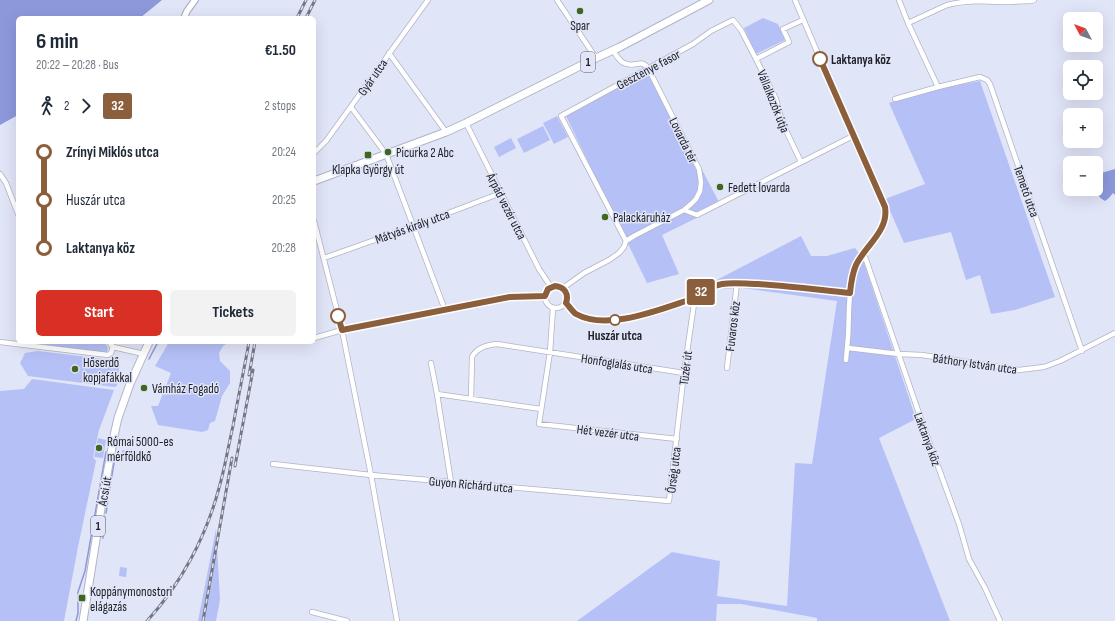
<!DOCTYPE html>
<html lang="en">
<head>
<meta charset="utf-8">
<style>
	:root { --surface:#fff; --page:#f2f2f3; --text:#1f2937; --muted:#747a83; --accent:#d93025 }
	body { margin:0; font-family:"Sofia Sans Condensed",sans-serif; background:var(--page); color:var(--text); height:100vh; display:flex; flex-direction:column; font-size:15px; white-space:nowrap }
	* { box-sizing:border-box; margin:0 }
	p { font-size:13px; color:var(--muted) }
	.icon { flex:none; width:22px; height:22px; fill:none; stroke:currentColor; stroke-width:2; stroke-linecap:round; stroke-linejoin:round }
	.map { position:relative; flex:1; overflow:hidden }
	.details { position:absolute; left:16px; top:16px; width:300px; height:328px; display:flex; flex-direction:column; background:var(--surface); border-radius:6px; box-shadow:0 4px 16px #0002 }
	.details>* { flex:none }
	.badge { padding:0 8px; border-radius:3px; font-size:14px; line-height:26px }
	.needle { width:26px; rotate:311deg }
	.tools { position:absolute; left:1063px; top:12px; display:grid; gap:8px }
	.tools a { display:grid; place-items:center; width:40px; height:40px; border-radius:6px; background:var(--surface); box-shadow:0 4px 16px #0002; font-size:20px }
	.map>.badge { position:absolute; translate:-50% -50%; box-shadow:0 0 0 2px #fff }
	.legs { display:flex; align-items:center; gap:6px; height:44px; padding:0 20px; font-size:13px }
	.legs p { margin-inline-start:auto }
	.headline { display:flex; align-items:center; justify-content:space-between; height:68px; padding:0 20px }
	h1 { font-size:22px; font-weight:700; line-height:30px }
	.cta { display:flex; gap:8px; margin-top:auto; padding:8px 20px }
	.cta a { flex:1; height:46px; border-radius:6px; background:var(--accent); color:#fff; font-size:16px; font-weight:700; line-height:46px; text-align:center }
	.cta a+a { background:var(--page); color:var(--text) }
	ul { padding:0 20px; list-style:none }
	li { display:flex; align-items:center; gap:14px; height:48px; font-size:15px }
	li i { display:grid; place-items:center; width:6px; height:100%; margin:0 5px; background:currentColor }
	li i::after { content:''; width:10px; height:10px; margin:-5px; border:3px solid; border-radius:50%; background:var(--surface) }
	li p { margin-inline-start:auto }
	li:first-child i { background:linear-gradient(#0000 50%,currentColor 0) }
	li:last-child i { background:linear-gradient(currentColor 50%,#0000 0) }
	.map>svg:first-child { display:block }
</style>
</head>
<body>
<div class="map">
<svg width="1115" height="621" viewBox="0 0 1115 621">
	<rect width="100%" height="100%" fill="#e1e5f8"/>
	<path fill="#b5c0f7" d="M 763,18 L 778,24 L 785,40 L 756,54 L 744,28 Z
		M 650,70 L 721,206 L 662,235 L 679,274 L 647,283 L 566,116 Z
		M 980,81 L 1055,297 L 1015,310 L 991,314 L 980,275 L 966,280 L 951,232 L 904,243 L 885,199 L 925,184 L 889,103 L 935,89 Z
		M 557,116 L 568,137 L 554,144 L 543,123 Z
		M 543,126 L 550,140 L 524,153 L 517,139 Z
		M 511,138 L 516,148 L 499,157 L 494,147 Z
		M 801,236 L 811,256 L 827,256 L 855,248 L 862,257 L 916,419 L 879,438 L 950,621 L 817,621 L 817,618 L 741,604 L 717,604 L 716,621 L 577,621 L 672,552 L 720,561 L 717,596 L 787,606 L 795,463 L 812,464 L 837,301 L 743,288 L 711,289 L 696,301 L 692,293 Z
		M 45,342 L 104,342 L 108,348 L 107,352 L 106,353 L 46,346 Z
		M 169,342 L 229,342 L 223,346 L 219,353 L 220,361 L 230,371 L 230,383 L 222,396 L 215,421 L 210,423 L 208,430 L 202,432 L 158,425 L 151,406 L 158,406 L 171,373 L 155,366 Z
		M 38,351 L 120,361 L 117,386 L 114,387 L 28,376 L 20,363 L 25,353 Z
		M 32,379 L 114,390 L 99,430 L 93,457 L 96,461 L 78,547 L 64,621 L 0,621 L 0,391 L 24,389 Z
		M 98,438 L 106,440 L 103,458 L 94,457 Z
		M 122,450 L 145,454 L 143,462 L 122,459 L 122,458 L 137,458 L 137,456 L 122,453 Z
		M 216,529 L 220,600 L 216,621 L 198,621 Z
		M 120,567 L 127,568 L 126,577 L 119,576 Z"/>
	<path fill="#8d98db" d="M 0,0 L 162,0 L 140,18 L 18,18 L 18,115 L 0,125 Z
		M 1115,169 L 1115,195 L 1113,193 L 1109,198 L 1105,201 C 1095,196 1096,187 1096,178 L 1101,173 Z"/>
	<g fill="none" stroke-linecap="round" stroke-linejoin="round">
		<path stroke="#8d98db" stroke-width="1.5" d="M 149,359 L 158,342
			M 109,493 L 115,457
			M 106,513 L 108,501
			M 104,524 L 105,517
			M 103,538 L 104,528
			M 76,621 L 78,613 L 78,592 L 85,571 L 106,452"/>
		<g stroke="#b1b4c6" stroke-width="6">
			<path id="minor" d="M 557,0 L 596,58
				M 795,0 L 836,96 L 885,207 C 889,231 865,246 856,266 C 850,279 850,294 849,308 C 849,325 848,343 846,360
				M 899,0 L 908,23 L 938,87 L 980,77 L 987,80 L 990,84 L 1082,351
				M 908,23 L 947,5 C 966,0 984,1 1003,2 C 1012,2 1022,1 1031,1 L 1034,0
				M 389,53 L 446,132
				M 756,59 L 789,42 L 783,29 L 803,20
				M 895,99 L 938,87
				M 351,107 L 386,154 L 445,310
				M 466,123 L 539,269 L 551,287
				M 314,153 L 326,141 L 428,0
				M 0,174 L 6,183 L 18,214
				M 684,210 L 697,215 L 853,136
				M 314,221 L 342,330 L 371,475 L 397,621
				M 626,241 L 561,116 L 693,44 L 711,31 L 733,20 L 741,30 L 756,59 L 776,99 L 782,122 L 801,162
				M 864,254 L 923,425 L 959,524 L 969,559 L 985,588 L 1000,621
				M 324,258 L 414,226 L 501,193
				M545 297a11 11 0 1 1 22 0a11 11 0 1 1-22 0Z
				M 563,288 L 584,273 L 609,260 L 619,253 L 624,247 L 626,241 L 634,236 L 684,210 L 691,204 L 696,199 L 700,191 L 701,182 L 699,169 L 648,68 C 642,59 635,67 627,64 C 620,63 616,55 613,50
				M 566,303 C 569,306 572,311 576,314 C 608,332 663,308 695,297 C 703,291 712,286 722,284 C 735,281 749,284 762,285 C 791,287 821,290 850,293
				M 553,308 L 550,352 L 539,424 L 677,439
				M 314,338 L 342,330 L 510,297 L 545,296
				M 0,342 L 108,355 L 111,353 L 113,347
				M 109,342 L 113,347 L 144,354
				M 848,348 L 899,354 L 922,355 L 1019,370 L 1044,367 L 1060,361 L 1115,333
				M 431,363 L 437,394 L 451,482
				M 727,368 L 737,283
				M 437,394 L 541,409
				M 471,399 L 472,357 C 477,347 488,345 497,344 L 684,373
				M 273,464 L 371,475 L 669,501 L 684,373 L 695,297
				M 312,612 L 347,621"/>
		</g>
		<g stroke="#b1b4c6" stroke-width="8">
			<path id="tertiary" d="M 184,18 L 187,11 L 195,0"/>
		</g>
		<g stroke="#b1b4c6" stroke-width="9">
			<path id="primary" d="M 314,181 L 446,132 L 466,123 L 596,58 L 620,47 L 709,0
				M 83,621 L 103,496 L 115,431 L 118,418 L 130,384 L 149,342"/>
		</g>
		<use href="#minor" stroke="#fff" stroke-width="4.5"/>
		<use href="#tertiary" stroke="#fff" stroke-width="5.5"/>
		<use href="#primary" stroke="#fff" stroke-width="7"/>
		<g stroke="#747783" stroke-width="3">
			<path id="rail" d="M 297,18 L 306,0
				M 306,18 L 315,0
				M 249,375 L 255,342
				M 235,466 L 253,370
				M 147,621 C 181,584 206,537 219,488 C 225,468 228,447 233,426 C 238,398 244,370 249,342
				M 203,621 L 232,458"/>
		</g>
		<use href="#rail" stroke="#e1e5f8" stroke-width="1.5" stroke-dasharray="4.5" stroke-linecap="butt"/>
	</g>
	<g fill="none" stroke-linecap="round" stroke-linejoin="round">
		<g stroke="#fff" stroke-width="9">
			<path id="line-1" d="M 338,316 L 342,330 L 510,297 L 545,296 L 548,289 L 555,286 C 565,287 569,294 566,303 C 569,306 572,311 576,314 C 608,332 663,308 695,298 C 703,291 712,286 722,284 C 734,282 746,284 758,284 C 789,286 820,290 850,293 C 851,283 852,274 856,265 C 865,246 889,231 885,207 L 820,59"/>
		</g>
		<use href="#line-1" stroke="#8b5e3c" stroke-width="6"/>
	</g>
	<g fill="#406620" stroke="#e1e5f8" stroke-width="1.5">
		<circle cx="580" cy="11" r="4"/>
		<circle cx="388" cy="152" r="4"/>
		<rect x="364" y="151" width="8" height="8" rx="2"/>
		<circle cx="720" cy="187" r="4"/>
		<circle cx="605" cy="217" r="4"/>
		<circle cx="75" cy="369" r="4"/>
		<circle cx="144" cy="388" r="4"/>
		<circle cx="99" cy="448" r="4"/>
		<rect x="78" y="594" width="8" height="8" rx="2"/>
	</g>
	<g fill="#fff" stroke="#8b5e3c" stroke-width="2">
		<circle cx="820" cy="59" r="7"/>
		<circle cx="338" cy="316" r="7"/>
		<circle cx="615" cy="320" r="5"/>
	</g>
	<g text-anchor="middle" stroke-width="3" stroke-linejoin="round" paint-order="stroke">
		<g fill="#e1e5f8" stroke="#5a5c66" stroke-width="1">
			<rect x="581" y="52" width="14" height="20" rx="3"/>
			<rect x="91" y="516" width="14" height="20" rx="3"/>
		</g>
		<g font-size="12" font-weight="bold" fill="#202228">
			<text x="588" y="66">1</text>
			<text x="98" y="530">1</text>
		</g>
		<g font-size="13" fill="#202228" stroke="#e1e5f8" text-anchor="start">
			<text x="580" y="30" text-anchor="middle">Spar</text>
			<text x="396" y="157">Picurka 2 Abc</text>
			<text x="368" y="174" text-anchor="middle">Klapka György út</text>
			<text x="728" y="192">Fedett lovarda</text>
			<text x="613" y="222">Palackáruház</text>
			<text x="83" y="367">Hőserdő<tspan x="83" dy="15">kopjafákkal</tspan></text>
			<text x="152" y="393">Vámház Fogadó</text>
			<text x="107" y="446">Római 5000-es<tspan x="107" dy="15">mérföldkő</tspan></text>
			<text x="90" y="596">Koppánymonostori<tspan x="90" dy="15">elágazás</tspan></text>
		</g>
		<g font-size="13" font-weight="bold" fill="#202228" stroke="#e1e5f8" text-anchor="start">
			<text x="831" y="64">Laktanya köz</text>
			<text x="615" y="340" text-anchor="middle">Huszár utca</text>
		</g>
		<g font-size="13" fill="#202228" stroke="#e1e5f8">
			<text transform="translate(648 69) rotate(-28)" y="5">Gesztenye fasor</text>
			<text transform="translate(372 77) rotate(-55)" y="5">Gyár utca</text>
			<text transform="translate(774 101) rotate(68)" y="5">Vállalkozók útja</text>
			<text transform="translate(684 140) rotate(64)" y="5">Lovarda tér</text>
			<text transform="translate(1027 191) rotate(71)" y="5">Temető utca</text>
			<text transform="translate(507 206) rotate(63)" y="5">Árpád vezér utca</text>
			<text transform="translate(412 226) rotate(-20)" y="5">Mátyás király utca</text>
			<text transform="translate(732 326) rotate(-83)" y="5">Fuvaros köz</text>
			<text transform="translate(617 363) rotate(9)" y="5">Honfoglalás utca</text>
			<text transform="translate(975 363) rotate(8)" y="5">Báthory István utca</text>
			<text transform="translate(685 368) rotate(-83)" y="5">Tüzér út</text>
			<text transform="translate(608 432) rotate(7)" y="5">Hét vezér utca</text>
			<text transform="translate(928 439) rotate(70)" y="5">Laktanya köz</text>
			<text transform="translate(673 470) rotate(-83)" y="5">Őrség utca</text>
			<text transform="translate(471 484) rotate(5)" y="5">Guyon Richárd utca</text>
			<text transform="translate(104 491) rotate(-80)" y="5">Ácsi út</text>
		</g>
	</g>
</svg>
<div class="tools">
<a><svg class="needle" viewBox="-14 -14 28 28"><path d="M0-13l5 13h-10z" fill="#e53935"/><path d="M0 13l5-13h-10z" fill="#747a83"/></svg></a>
<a><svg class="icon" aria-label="locate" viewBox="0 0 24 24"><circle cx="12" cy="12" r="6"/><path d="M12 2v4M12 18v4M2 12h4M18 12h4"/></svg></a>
<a>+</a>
<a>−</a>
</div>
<b class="badge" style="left:701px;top:292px;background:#8b5e3c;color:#fff">32</b>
<section class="details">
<div class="headline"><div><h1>6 min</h1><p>20:22 – 20:28 · Bus</p></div><b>€1.50</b></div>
<div class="legs"><svg class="icon" aria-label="walk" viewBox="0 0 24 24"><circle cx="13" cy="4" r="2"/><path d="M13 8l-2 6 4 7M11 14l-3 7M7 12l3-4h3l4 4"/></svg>2<svg class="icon" aria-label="forward" viewBox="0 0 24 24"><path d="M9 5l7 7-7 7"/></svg><b class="badge" style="background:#8b5e3c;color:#fff">32</b><p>2 stops</p></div>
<ul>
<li><i style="color:#8b5e3c"></i><b>Zrínyi Miklós utca</b><p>20:24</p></li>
<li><i style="color:#8b5e3c"></i><span>Huszár utca</span><p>20:25</p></li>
<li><i style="color:#8b5e3c"></i><b>Laktanya köz</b><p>20:28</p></li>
</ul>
<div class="cta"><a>Start</a><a>Tickets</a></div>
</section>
</div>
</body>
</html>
